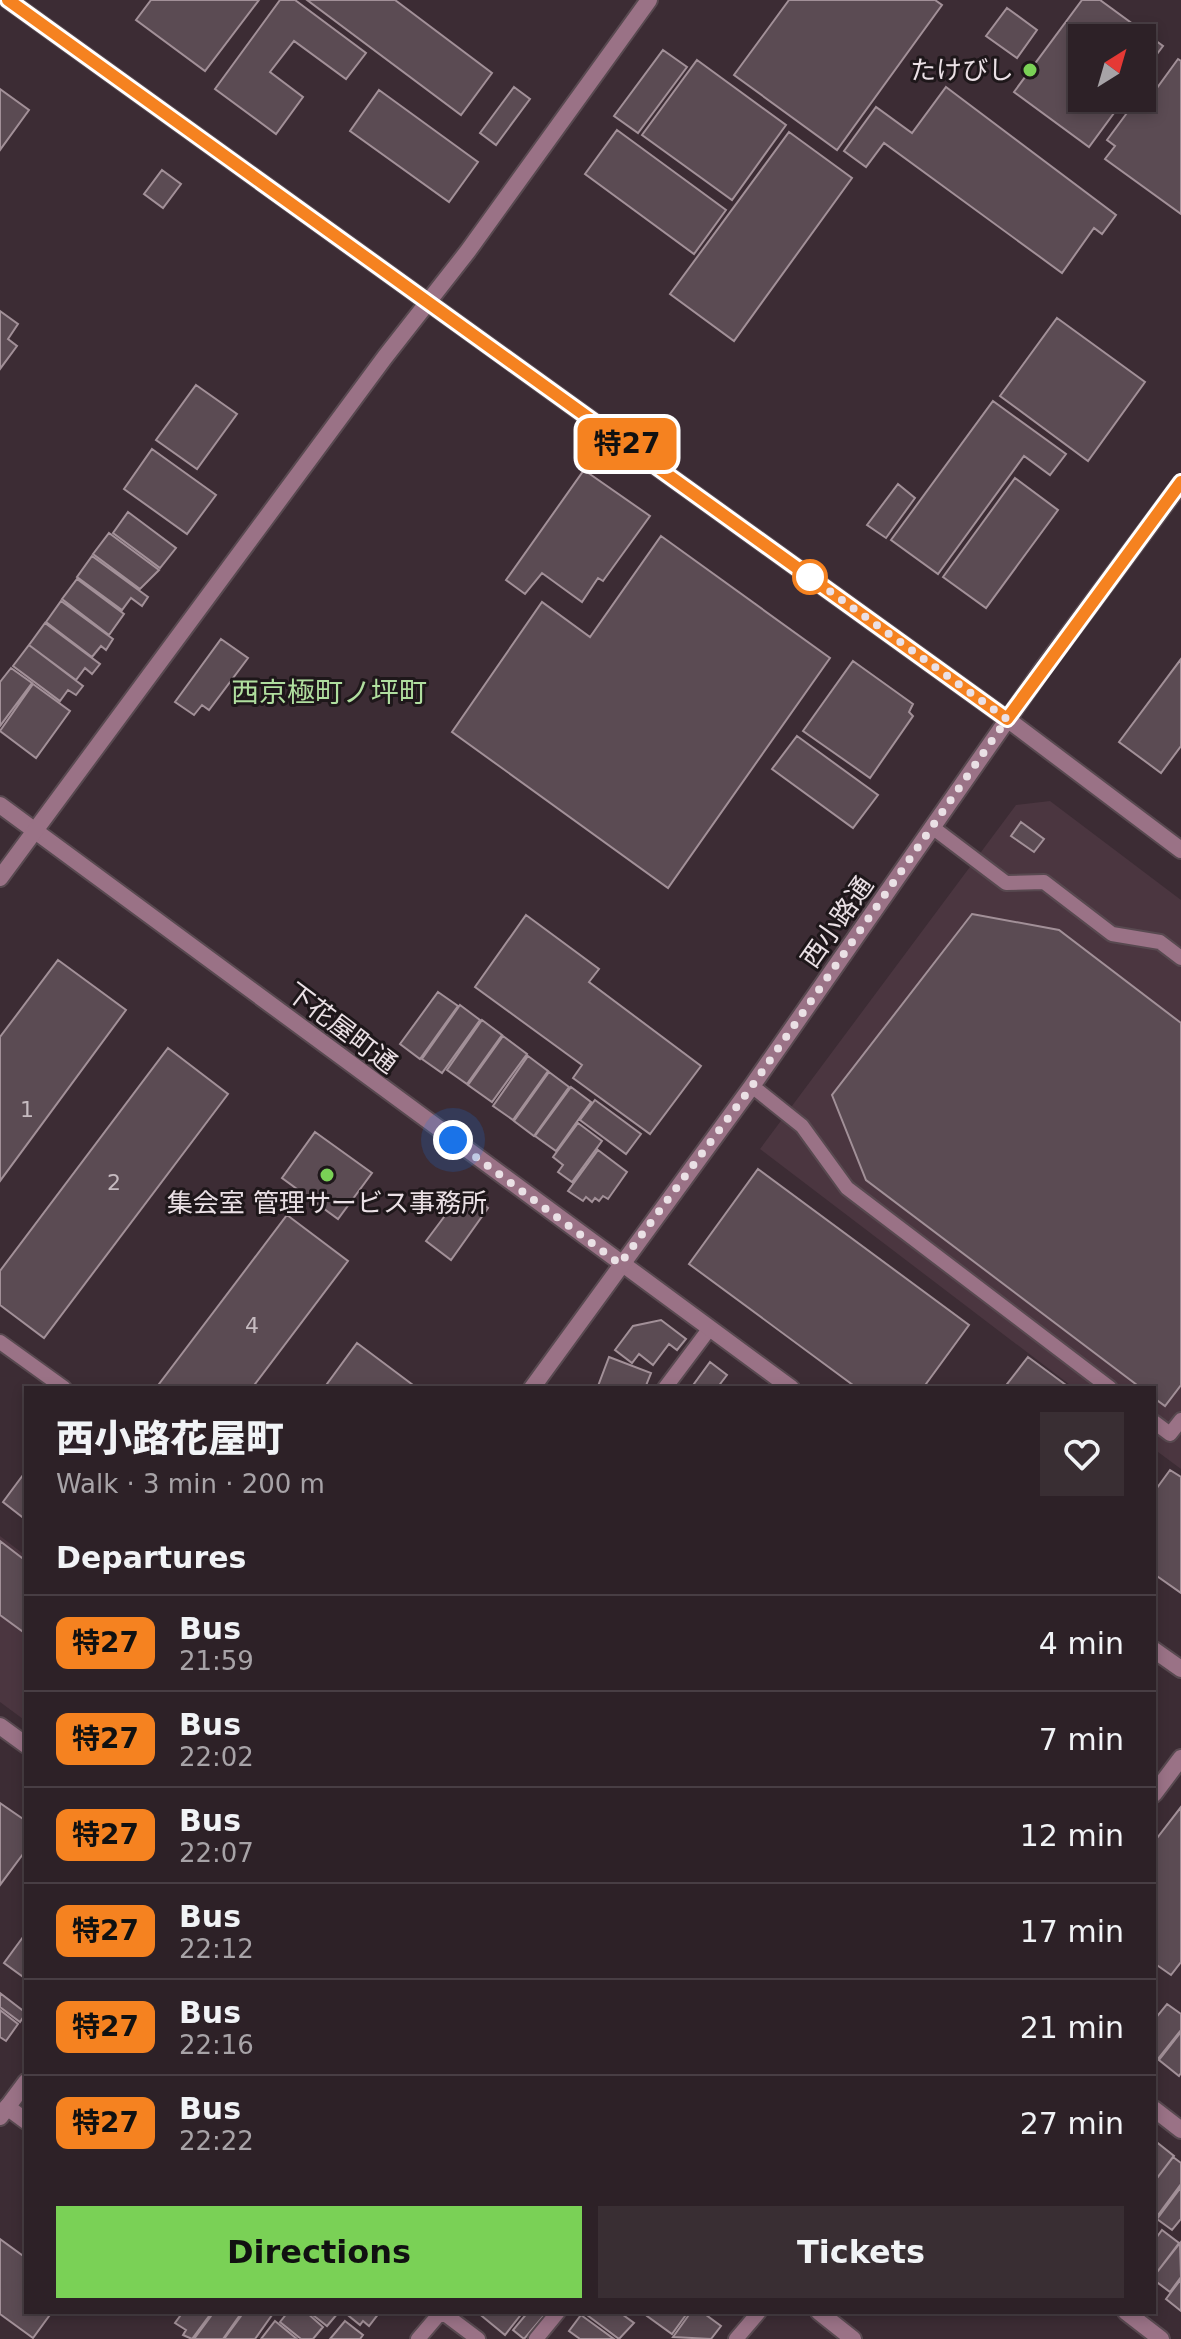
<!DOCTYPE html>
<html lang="en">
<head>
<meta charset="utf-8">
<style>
	:root { --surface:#2d2127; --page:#392e33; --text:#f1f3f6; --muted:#a7a3a7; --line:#483e44; --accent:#7ad156 }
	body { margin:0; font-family:"DejaVu Sans","Noto Sans JP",sans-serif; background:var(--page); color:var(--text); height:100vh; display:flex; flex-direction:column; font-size:30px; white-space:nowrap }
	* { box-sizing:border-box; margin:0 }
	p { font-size:26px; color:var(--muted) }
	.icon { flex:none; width:44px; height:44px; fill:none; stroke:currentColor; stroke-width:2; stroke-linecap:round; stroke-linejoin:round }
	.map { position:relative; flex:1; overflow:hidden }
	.side { position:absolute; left:24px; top:1386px; width:1132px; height:928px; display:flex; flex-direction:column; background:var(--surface); border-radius:0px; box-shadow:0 4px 12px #0003,0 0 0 2px var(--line) }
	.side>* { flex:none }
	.badge { padding:0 16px; border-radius:12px; font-size:28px; line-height:52px }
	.needle { width:52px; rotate:37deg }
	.fabs { position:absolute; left:1068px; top:24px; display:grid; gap:16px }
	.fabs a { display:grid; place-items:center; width:88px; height:88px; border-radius:0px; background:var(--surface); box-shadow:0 4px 12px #0003,0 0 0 2px var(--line); font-size:40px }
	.you { position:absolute; width:40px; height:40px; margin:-20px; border:6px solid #fff; border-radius:50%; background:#1a73e8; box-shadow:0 0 0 12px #1a73e833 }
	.map>.badge { position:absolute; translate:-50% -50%; box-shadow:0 0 0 4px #fff }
	h2 { padding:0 32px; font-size:30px; line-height:72px }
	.round { display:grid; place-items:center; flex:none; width:84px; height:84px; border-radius:0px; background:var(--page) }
	.overview { display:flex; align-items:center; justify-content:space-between; height:136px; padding:0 32px }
	h1 { font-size:38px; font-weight:800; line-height:60px }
	.primary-button { display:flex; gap:16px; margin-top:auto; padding:16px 32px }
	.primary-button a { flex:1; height:92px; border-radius:0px; background:var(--accent); color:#111; font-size:32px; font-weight:800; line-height:92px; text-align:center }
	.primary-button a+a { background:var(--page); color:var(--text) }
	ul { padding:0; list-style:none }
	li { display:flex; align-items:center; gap:24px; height:96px; padding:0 32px; border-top:2px solid var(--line) }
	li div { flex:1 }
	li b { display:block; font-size:30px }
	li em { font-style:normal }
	li .badge { min-width:88px; font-weight:700; text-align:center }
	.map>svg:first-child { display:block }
</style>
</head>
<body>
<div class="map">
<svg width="1181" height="2339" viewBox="0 0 1181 2339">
	<rect width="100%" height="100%" fill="#3c2c34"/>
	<path fill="#4b3640" d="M 1050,801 L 1181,900 L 1181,1469 L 1154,1449 L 1154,1388 L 1074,1388 L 760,1149 L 1016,805 Z
		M 0,1536 L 26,1556 L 23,1719 L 0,1702 Z"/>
	<path fill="#5b4b53" stroke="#a29098" stroke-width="2" d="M 151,0 L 259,0 L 205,71 L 136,20 Z
		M 280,0 L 295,0 L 366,53 L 346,79 L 294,41 L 270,72 L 303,97 L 276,134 L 215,89 Z
		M 307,0 L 395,0 L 492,73 L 461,115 Z
		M 789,0 L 935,0 L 942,5 L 837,150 L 734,75 Z
		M 1082,0 L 1100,0 L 1163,46 L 1142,74 L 1142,38 L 1082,38 L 1082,98 L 1125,98 L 1089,147 L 1014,92 Z
		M 1007,8 L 1037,30 L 1017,58 L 986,36 Z
		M 663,50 L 687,67 L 638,133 L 614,116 Z
		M 1178,59 L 1181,61 L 1181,214 L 1105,159 L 1115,146 L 1107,140 L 1138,98 L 1142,98 L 1146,86 L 1154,92 Z
		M 697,60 L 786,125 L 732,200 L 642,135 Z
		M 514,87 L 530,99 L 496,145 L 480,133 Z
		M 946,87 L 1116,215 L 1102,234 L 1094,228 L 1062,273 L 884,143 L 866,167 L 844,151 L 876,107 L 912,133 Z
		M 0,89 L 29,110 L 0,150 Z
		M 379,90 L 478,162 L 449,202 L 350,131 Z
		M 617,130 L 726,210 L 694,254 L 585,174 Z
		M 789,132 L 852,178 L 734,341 L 670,294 Z
		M 162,170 L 181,184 L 163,208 L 144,194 Z
		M 0,311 L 18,324 L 8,339 L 17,346 L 0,369 Z
		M 1057,318 L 1145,382 L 1088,461 L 1000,396 Z
		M 196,385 L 237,414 L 197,469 L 156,440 Z
		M 993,401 L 1066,454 L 1050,475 L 1024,456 L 938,574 L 891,540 Z
		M 152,449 L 216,495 L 187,534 L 124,489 Z
		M 584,470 L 650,516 L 603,581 L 598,578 L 582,602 L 542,573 L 525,594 L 506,580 Z
		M 1015,478 L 1058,510 L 986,608 L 943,577 Z
		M 898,484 L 915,498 L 886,538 L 867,525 Z
		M 128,512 L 176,548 L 160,568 L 113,533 Z
		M 109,533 L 159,570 L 140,589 L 93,554 Z
		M 661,536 L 830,658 L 668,888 L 452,732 L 542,602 L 590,637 Z
		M 92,556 L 148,597 L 142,606 L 131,598 L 122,610 L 77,577 Z
		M 77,579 L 124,614 L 109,635 L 62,599 Z
		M 61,601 L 113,639 L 106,650 L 101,646 L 92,657 L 46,622 Z
		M 45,623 L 100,664 L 92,674 L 85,668 L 76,680 L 29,645 Z
		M 221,639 L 248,658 L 209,710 L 202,705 L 194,715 L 175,702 Z
		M 29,645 L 83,686 L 76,695 L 68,690 L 60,701 L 13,666 Z
		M 1181,659 L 1181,746 L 1161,773 L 1119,742 Z
		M 853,661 L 913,704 L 909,712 L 913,716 L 870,778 L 803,731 Z
		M 11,668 L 32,683 L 0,726 L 0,682 Z
		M 33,684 L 70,711 L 36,758 L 0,731 Z
		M 797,736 L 878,795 L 853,828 L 772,769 Z
		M 1021,822 L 1044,839 L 1034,852 L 1011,836 Z
		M 972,914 L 1059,930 L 1181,1023 L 1181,1385 L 1165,1406 L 1154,1398 L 1154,1388 L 1141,1388 L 866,1180 L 832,1095 Z
		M 526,915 L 599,969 L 589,982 L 701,1066 L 650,1134 L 573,1078 L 582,1065 L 475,987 Z
		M 58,960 L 126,1010 L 0,1181 L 0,1037 Z
		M 438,992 L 458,1006 L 420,1059 L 400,1044 Z
		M 460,1005 L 480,1020 L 442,1073 L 422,1059 Z
		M 482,1020 L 502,1035 L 467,1084 L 447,1070 Z
		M 503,1036 L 527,1054 L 492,1102 L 468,1085 Z
		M 168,1048 L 228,1094 L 44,1338 L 0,1305 L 0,1271 Z
		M 528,1056 L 548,1071 L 513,1120 L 493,1106 Z
		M 549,1072 L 569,1087 L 534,1136 L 514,1121 Z
		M 571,1087 L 591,1102 L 556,1151 L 535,1136 Z
		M 595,1100 L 641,1134 L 626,1154 L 580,1120 Z
		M 578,1123 L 602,1141 L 572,1182 L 558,1172 L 563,1165 L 553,1157 Z
		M 315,1132 L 372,1173 L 338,1219 L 282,1178 Z
		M 598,1150 L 627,1172 L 608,1199 L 603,1196 L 599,1201 L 595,1198 L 592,1202 L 586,1197 L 583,1201 L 568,1191 Z
		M 758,1169 L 969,1325 L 923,1388 L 857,1388 L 689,1264 Z
		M 459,1197 L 471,1205 L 475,1199 L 488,1208 L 451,1260 L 426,1241 Z
		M 287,1215 L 348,1261 L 252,1388 L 156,1388 Z
		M 661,1320 L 686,1339 L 677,1350 L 669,1344 L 653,1365 L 639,1354 L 632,1363 L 615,1350 L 633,1326 Z
		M 357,1343 L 417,1388 L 324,1388 Z
		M 609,1357 L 651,1373 L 645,1388 L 598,1386 Z
		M 1028,1357 L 1070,1388 L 1004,1388 Z
		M 710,1362 L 727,1375 L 717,1388 L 691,1388 Z
		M 1170,1470 L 1181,1477 L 1181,1593 L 1154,1574 L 1154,1492 Z
		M 26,1471 L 26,1520 L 3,1502 Z
		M 0,1541 L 26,1561 L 26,1634 L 0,1615 Z
		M 0,1803 L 26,1821 L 26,1850 L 0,1885 Z
		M 1181,1807 L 1181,1962 L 1171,1975 L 1154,1963 L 1154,1842 Z
		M 23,1937 L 26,1939 L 26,1979 L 4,1963 Z
		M 0,1993 L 26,2013 L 20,2022 L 0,2007 Z
		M 1167,2004 L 1181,2014 L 1181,2030 L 1157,2060 L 1154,2020 Z
		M 0,2010 L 18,2024 L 6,2041 L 0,2037 Z
		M 1181,2032 L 1181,2073 L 1179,2076 L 1159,2060 Z
		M 1154,2140 L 1174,2156 L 1154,2182 Z
		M 1173,2157 L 1181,2163 L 1181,2184 L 1158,2215 L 1154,2212 L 1154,2182 Z
		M 1181,2187 L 1181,2219 L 1172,2230 L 1157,2219 Z
		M 1162,2230 L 1179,2243 L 1154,2276 L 1154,2241 Z
		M 0,2239 L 26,2258 L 26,2312 L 52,2312 L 33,2338 L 0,2314 Z
		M 1180,2243 L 1181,2277 L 1170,2292 L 1154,2280 L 1154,2276 Z
		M 1181,2279 L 1181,2311 L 1166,2299 Z
		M 183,2312 L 212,2312 L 192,2339 L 183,2335 L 186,2330 L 175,2323 Z
		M 214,2312 L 242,2312 L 223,2339 L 194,2339 Z
		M 244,2312 L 267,2312 L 272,2315 L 255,2339 L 224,2339 Z
		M 288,2312 L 306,2312 L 323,2327 L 313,2339 L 301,2339 L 280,2322 Z
		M 309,2312 L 337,2312 L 338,2313 L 327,2326 Z
		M 344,2312 L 377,2312 L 379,2313 L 369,2326 L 363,2321 L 360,2325 Z
		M 477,2312 L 523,2312 L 505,2335 Z
		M 528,2312 L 547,2312 L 524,2339 L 513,2330 Z
		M 583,2312 L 619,2312 L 634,2323 L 619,2339 Z
		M 650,2312 L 688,2312 L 672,2334 L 647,2316 Z
		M 691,2312 L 702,2312 L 721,2326 L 711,2339 L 673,2337 Z
		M 581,2315 L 614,2339 L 580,2339 L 569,2331 Z
		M 275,2321 L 297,2339 L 261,2339 Z
		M 345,2321 L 363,2335 L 360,2339 L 330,2339 Z"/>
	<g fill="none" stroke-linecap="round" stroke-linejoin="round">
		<g stroke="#584950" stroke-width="18">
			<path id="service" d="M 932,827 L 1006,883 L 1044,882 L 1112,934 L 1160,942 L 1181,958
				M 752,1086 L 802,1126 L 847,1188 L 1110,1388
				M 0,1342 L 64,1388
				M 665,1388 L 710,1328
				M 1154,1422 L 1170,1434 L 1181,1420
				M 442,2312 L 478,2339
				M 418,2339 L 441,2312
				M 536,2339 L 558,2312
				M 736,2339 L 759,2312"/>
		</g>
		<g stroke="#584950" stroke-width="20">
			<path id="minor" d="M 0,805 L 791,1388
				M 1154,1650 L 1181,1669
				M 0,1726 L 26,1745
				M 1154,1794 L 1181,1758
				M 7,2107 L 26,2121
				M 1154,2109 L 1181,2130
				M 819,2312 L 853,2339
				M 1126,2312 L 1161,2339"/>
		</g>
		<g stroke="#584950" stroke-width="20">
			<path id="tertiary" d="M 8,0 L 1007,719 L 1181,850
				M 0,878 L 385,357 L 468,251 L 649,0
				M 532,1388 L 752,1086 L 1042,670 L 1181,483
				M 0,2117 L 26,2082"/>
		</g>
		<use href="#service" stroke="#9a7286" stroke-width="14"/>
		<use href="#minor" stroke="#9a7286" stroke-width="16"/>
		<use href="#tertiary" stroke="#9a7286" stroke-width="16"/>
	</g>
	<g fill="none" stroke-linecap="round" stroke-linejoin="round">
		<g stroke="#fff" stroke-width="18">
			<path id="line" d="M 8,0 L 1007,719 L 1181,482"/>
		</g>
		<use href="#line" stroke="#f58220" stroke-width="12"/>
		<path stroke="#eae0e5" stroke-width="8" stroke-dasharray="0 14.4" d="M 453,1140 L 620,1264 L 752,1086 L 1007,719 L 810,577"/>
	</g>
	<g fill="#7ad156" stroke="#1e171a" stroke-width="3">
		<circle cx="1030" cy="70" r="8"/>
		<circle cx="327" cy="1175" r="8"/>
	</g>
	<circle fill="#fff" stroke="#f58220" stroke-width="4" cx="810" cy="577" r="16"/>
	<g text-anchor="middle" stroke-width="6" stroke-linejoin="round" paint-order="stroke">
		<g font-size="22" fill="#c6bbc0">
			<text x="27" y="1117">1</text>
			<text x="114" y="1190">2</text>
			<text x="252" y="1333">4</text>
		</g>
		<g font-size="26" fill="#eae0e5" stroke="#1e171a" text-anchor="end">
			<text x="1014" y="79">たけびし</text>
			<text x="327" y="1212" text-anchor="middle">集会室 管理サービス事務所</text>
		</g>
		<g font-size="26" fill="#eae0e5" stroke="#1e171a">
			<text transform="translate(837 922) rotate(-55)" y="9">西小路通</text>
			<text transform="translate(342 1028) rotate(37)" y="9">下花屋町通</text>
		</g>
		<g font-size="28" fill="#b0df9f" stroke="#1e171a">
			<text x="329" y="702">西京極町ノ坪町</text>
		</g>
	</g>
</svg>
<div class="fabs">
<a><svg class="needle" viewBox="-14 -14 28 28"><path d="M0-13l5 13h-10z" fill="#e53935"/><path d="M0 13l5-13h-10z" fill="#a7a3a7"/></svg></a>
</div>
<div class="you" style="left:453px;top:1140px"></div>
<b class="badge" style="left:627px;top:444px;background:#f58220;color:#111">特27</b>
<section class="side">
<div class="overview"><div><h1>西小路花屋町</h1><p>Walk · 3 min · 200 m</p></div><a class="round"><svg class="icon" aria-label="heart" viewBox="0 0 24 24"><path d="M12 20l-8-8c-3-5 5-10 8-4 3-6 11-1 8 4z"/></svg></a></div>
<h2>Departures</h2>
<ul>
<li><span class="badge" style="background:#f58220;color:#111">特27</span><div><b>Bus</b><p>21:59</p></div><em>4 min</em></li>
<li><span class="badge" style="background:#f58220;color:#111">特27</span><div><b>Bus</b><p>22:02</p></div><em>7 min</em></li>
<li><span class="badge" style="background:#f58220;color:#111">特27</span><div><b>Bus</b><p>22:07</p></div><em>12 min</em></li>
<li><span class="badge" style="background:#f58220;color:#111">特27</span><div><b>Bus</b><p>22:12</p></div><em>17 min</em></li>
<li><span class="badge" style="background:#f58220;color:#111">特27</span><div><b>Bus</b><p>22:16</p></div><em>21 min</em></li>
<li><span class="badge" style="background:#f58220;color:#111">特27</span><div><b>Bus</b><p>22:22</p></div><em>27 min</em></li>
</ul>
<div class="primary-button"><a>Directions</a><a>Tickets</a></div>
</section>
</div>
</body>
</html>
